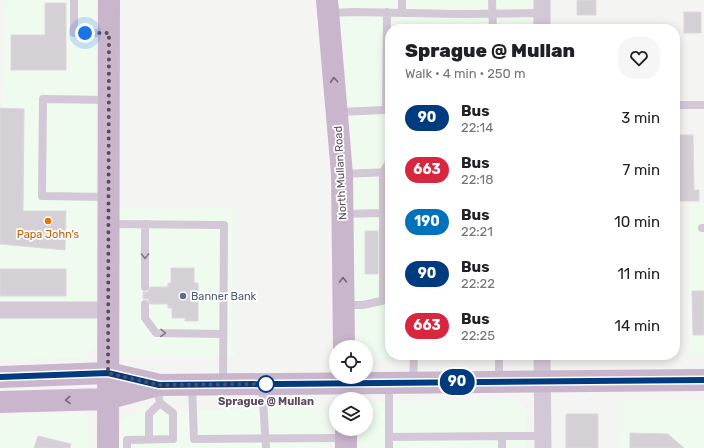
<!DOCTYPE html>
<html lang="en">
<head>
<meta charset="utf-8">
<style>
	:root { --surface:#fff; --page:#f6f6f6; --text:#202124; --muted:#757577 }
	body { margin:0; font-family:Rubik,sans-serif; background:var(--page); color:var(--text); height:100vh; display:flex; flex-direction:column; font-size:15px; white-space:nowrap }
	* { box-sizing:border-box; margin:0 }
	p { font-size:13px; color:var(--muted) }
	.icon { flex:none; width:22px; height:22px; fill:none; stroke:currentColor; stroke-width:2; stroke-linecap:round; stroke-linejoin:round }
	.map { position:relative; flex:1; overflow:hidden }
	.side { position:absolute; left:385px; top:24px; width:295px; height:336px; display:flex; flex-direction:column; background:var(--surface); border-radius:16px; box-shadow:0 2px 10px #0003 }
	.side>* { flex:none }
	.badge { padding:0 8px; border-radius:13px; font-size:14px; line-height:26px }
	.tools { position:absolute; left:329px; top:340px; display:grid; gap:8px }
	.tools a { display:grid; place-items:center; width:44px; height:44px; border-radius:50%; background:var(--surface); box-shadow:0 2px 10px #0003; font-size:20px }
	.you { position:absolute; width:20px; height:20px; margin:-10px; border:3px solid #fff; border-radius:50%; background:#1a73e8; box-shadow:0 0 0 6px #1a73e833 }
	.map>.badge { position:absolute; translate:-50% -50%; box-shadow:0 0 0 2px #fff }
	.round { display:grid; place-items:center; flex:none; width:42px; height:42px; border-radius:16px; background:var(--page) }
	.head { display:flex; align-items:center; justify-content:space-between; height:68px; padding:0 20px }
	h1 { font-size:19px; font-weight:800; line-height:30px }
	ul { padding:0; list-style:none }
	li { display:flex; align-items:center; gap:12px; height:52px; padding:0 20px }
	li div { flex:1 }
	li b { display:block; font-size:15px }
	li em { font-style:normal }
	li .badge { min-width:44px; font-weight:700; text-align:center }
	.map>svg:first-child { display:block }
</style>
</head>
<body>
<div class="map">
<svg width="704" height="448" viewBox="0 0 704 448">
	<rect width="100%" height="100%" fill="#f4f4f3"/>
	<path fill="#f0fbf0" d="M 5,0 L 96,0 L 96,343 L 92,351 L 86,356 L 78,358 L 0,360 L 0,106 L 3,106 Z
		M 339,0 L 528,0 L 528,29 L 390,29 L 390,355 L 519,355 L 514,356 L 370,357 L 366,355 L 366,347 L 357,347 L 356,345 L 355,338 L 350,119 Z
		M 689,203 L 704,203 L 704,355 L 689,355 Z
		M 120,208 L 235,208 L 235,355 L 127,357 L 122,356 L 120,353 L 119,349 Z
		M 622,399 L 704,399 L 704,448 L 620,448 Z
		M 515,400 L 520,402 L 525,406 L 527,411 L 527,448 L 356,448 L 355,429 L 366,429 L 366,401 Z
		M 314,407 L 321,409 L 326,414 L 329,420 L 329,448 L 119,448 L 119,432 L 122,421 L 127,415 L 135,412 Z
		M 79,413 L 87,417 L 90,424 L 91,448 L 0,448 L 0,415 Z"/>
	<path fill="#d5d0d6" stroke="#ddd7dd" d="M 577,0 L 596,0 L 596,15 L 577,15 Z
		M 45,3 L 66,3 L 66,70 L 11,70 L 11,35 L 45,35 Z
		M 684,12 L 701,12 L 701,33 L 684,33 Z
		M 0,108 L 24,109 L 23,211 L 66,211 L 65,250 L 0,244 Z
		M 675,135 L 693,135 L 694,190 L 699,190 L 699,201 L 675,201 Z
		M 365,231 L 378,231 L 378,274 L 365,274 Z
		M 171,268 L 194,268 L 194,283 L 198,283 L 198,321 L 185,321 L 185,318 L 172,318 L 172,308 L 168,308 L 168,304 L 150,304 L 148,299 L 143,299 L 143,292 L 148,292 L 150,287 L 168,287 L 168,283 L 171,283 Z
		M 0,269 L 66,269 L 66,296 L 0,296 Z
		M 692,291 L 704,291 L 704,335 L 693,335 Z
		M 566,414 L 598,414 L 598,448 L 566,448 Z
		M 630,433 L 668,434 L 684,448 L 630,448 Z
		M 38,436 L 71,444 L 70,448 L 34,448 Z"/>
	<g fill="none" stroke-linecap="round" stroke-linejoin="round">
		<path stroke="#d3c8d5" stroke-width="8" d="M 74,0 L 74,33 L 108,33
			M 402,0 L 402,13
			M 492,0 L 493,29
			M 329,13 L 355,12 L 460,14 L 542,13
			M 675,105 L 704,105
			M 338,112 L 386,110 L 387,12
			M 343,174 L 390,172
			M 108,197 L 42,196 L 43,99 L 108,100
			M 343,214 L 383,213
			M 110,224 L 224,225 L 223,383
			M 702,228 L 704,228
			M 145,287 L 145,224
			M 383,300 L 383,172 L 390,161
			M 145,304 L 145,318 L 156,333 L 223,334
			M 344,305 L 363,305 L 390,299
			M 499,355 L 499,380
			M 413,382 L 414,355
			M 389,383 L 389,437 L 502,436
			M 262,385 L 266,448
			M 192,386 L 194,439 L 345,438
			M 149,439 L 149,414 L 160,403 L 159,398
			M 127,448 L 127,440 L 173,439 L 173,413 L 160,403
			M 389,448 L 389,437
			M 502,448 L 502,436 L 543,436"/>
		<path stroke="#d3c8d5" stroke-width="17" d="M 542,0 L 542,29
			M 0,310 L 109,310
			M 542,355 L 543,448"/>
		<path stroke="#c9b6cd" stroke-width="22" d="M 327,0 L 342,174 L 344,347
			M 0,377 L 108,373 L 156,384
			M 0,402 L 107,399 L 159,385 L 704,380
			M 346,429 L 346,448
			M 108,448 L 109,0"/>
	</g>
	<defs><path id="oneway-chevron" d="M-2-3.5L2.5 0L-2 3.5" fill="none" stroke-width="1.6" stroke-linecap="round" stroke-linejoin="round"/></defs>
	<g stroke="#76667a">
		<use href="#oneway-chevron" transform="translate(334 80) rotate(-95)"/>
		<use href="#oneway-chevron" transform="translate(343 280) rotate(-91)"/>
		<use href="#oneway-chevron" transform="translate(68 400) rotate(178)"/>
	</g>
	<g stroke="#847788">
		<use href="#oneway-chevron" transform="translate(145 256) rotate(90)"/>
		<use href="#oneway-chevron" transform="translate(163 333) rotate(1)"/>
	</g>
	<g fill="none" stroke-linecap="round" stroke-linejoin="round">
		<g stroke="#fff" stroke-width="9">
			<path id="line" d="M 0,377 L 108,373 L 159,385 L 704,380"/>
		</g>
		<use href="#line" stroke="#003b80" stroke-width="6"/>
		<path stroke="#5a4c5e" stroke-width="4" stroke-dasharray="0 7.2" d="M 85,33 L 109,33 L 108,373 L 159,385 L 266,384"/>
	</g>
	<circle fill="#e8710a" stroke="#fff" stroke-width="1.5" cx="48" cy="221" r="4"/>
	<circle fill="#5c6f8a" stroke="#fff" stroke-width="1.5" cx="183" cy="296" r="4"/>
	<circle fill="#fff" stroke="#003b80" stroke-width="2" cx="266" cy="384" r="8"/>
	<g text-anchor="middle" stroke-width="3.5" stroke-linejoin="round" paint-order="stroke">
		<g font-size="11" fill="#5a4c5e" stroke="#fff">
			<text transform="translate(340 173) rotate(-93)" y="4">North Mullan Road</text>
		</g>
		<g font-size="11" fill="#c56008" stroke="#fff">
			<text x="48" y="238">Papa John's</text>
		</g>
		<g font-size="11" fill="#4e5e75" stroke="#fff" text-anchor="start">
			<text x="191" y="300">Banner Bank</text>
		</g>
		<g font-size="11" font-weight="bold" fill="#5a4c5e" stroke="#fff">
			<text x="266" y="405">Sprague @ Mullan</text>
		</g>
	</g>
</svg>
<div class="tools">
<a><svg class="icon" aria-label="locate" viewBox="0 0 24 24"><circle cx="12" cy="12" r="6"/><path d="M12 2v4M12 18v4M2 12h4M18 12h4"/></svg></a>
<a><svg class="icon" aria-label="layers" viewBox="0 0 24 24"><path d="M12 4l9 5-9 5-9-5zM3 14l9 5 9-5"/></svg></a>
</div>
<div class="you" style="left:85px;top:33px"></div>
<b class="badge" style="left:457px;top:382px;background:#003b80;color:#fff">90</b>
<section class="side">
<div class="head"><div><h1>Sprague @ Mullan</h1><p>Walk · 4 min · 250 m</p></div><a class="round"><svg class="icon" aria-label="heart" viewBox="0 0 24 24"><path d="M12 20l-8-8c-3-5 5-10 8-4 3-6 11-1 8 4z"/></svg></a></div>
<ul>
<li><span class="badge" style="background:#003b80;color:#fff">90</span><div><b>Bus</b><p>22:14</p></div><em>3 min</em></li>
<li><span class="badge" style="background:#d7263d;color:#fff">663</span><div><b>Bus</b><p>22:18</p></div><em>7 min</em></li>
<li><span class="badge" style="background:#0072bc;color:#fff">190</span><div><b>Bus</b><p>22:21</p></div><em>10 min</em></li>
<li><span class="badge" style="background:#003b80;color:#fff">90</span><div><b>Bus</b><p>22:22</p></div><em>11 min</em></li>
<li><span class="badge" style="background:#d7263d;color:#fff">663</span><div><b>Bus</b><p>22:25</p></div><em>14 min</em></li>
</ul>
</section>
</div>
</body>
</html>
